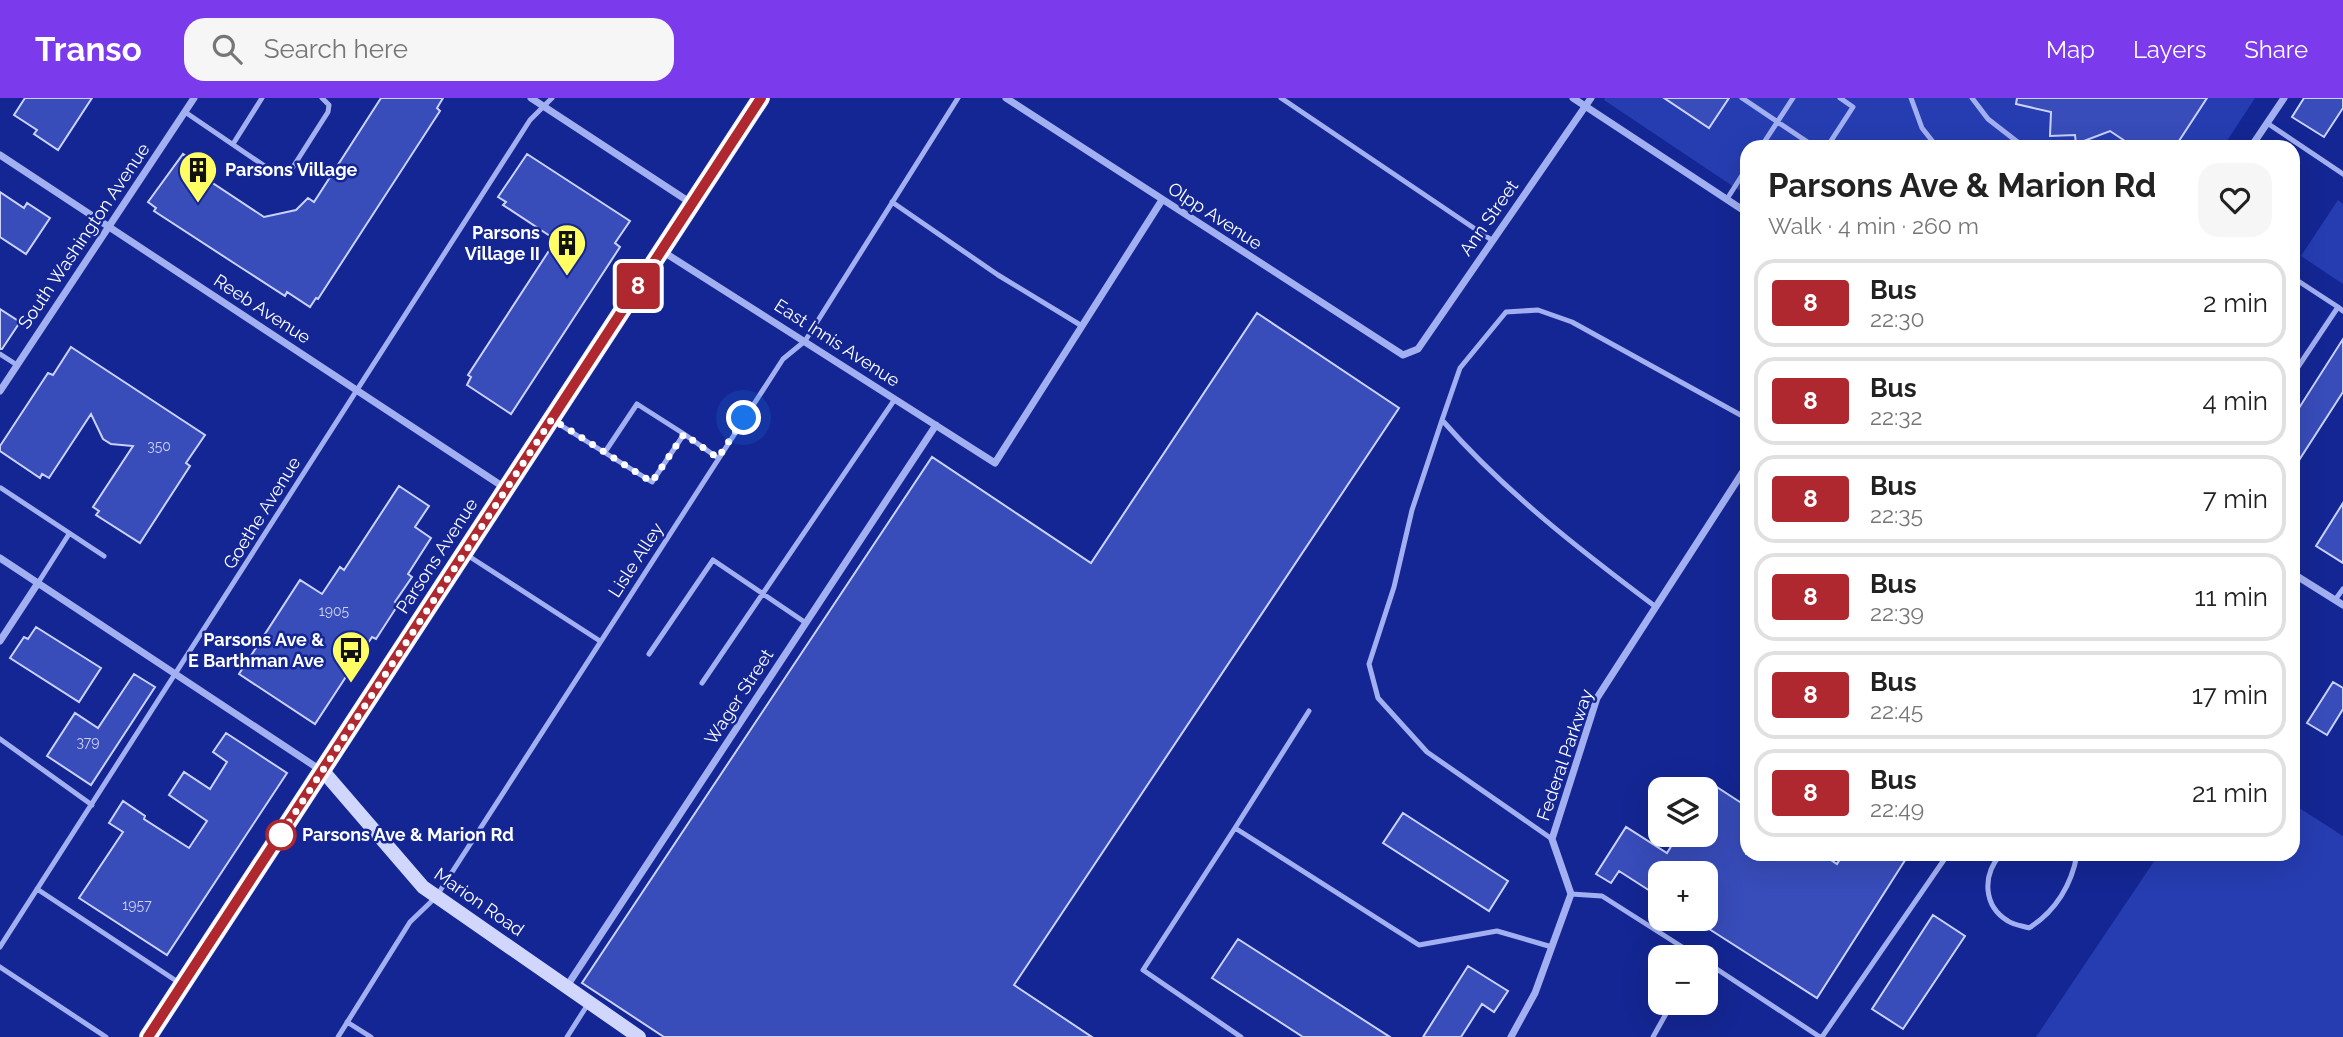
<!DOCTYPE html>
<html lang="en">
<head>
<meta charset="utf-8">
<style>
	:root { --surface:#fff; --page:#f6f6f6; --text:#222; --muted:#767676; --line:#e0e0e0; --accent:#7c3aed }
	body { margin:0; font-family:Raleway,sans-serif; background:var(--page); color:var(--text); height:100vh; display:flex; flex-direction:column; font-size:26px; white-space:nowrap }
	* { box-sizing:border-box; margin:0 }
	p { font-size:23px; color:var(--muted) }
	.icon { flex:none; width:38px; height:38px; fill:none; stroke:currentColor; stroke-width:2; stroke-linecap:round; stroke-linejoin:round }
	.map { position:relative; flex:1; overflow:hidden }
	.details { position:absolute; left:1740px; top:42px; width:560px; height:721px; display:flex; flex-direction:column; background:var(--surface); border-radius:21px; box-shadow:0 7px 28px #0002 }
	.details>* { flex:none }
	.badge { padding:0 14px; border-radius:5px; font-size:24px; line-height:46px }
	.fabs { position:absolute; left:1648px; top:679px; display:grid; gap:14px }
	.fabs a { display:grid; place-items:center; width:70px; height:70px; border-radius:14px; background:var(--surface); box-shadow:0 7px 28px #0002; font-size:35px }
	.you { position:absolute; width:35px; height:35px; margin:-18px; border:5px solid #fff; border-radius:50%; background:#1a73e8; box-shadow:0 0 0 10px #1a73e833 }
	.map>.badge { position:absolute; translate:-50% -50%; box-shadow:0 0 0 4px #fff }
	.round { display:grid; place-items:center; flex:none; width:74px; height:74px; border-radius:21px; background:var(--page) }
	.summary { display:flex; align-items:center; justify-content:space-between; height:119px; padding:0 28px }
	h1 { font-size:33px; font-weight:700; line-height:52px }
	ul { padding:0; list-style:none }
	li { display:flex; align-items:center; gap:21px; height:88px; margin:0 14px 10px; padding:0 14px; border:4px solid var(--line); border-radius:21px }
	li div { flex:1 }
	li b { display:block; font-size:26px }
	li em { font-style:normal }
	li .badge { min-width:77px; font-weight:700; text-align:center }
	header { display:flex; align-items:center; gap:42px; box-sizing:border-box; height:98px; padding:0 35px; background:var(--accent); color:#fff }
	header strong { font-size:33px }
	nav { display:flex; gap:38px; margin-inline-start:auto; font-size:24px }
	.search { width:490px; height:63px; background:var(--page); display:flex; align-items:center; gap:18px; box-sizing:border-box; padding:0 24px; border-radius:21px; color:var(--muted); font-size:26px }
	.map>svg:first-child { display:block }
</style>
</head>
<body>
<header>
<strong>Transo</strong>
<div class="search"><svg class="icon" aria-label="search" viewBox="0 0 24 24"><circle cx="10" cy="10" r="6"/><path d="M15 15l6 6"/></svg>Search here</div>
<nav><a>Map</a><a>Layers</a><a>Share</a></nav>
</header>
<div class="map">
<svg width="2343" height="939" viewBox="0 0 2343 939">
	<rect width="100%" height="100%" fill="#142693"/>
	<path fill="#263db2" d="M 1605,0 L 2255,0 L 2223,49 L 1746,49 L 1746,97 L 1604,2 Z
		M 2338,102 L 2343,106 L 2343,186 L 2301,158 Z
		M 2293,706 L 2343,738 L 2343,939 L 2036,939 L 2159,756 L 2292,756 Z"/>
	<path fill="#384cba" stroke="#cad2fc" stroke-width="2" d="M 25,0 L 92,0 L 58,52 L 34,36 L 37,32 L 14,17 Z
		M 381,0 L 443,0 L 437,10 L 440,13 L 318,201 L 316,200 L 310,209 L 287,194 L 285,198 L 240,169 L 154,113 L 156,110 L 148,104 L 183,56 L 197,66 L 193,72 L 264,119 L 296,112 L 308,100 L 314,104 Z
		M 1664,0 L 1729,0 L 1709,30 Z
		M 2017,0 L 2207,0 L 2175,49 L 2134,49 L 2110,33 L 2076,46 L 2075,37 L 2050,38 L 2051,14 L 2016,6 Z
		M 2304,0 L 2343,0 L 2343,10 L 2324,39 L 2292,19 Z
		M 527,56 L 630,123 L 615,145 L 620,149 L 511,316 L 467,287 L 471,279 L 468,277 L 556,142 L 503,107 L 506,104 L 498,99 Z
		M 0,94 L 24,110 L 27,105 L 50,120 L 26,156 L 0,139 Z
		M 0,211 L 20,224 L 2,251 L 0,251 Z
		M 1257,215 L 1399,310 L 1014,887 L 1092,939 L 664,939 L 582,885 L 932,359 L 1091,465 Z
		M 2343,241 L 2343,294 L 2292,373 L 2292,321 Z
		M 71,249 L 205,337 L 186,365 L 190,368 L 140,445 L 96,417 L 99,413 L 93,409 L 133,348 L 111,346 L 103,341 L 91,316 L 49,380 L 42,376 L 40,380 L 0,353 L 0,348 L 48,275 L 53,277 Z
		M 399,388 L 429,408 L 415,429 L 431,440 L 408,476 L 412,479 L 395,504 L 398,507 L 376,541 L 372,539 L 315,626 L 239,576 L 300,482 L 322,496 L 340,469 L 344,472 Z
		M 2343,405 L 2343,465 L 2316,448 Z
		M 36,529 L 101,570 L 79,604 L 10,560 L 24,539 L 28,541 Z
		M 134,576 L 155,589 L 91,687 L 47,658 L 75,615 L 98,630 Z
		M 2333,584 L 2343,590 L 2343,611 L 2327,637 L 2307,625 Z
		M 226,635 L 287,675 L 167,857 L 79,800 L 123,734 L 109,725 L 123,703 L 145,718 L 144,721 L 189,750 L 207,723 L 169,697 L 184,674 L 210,691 L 227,664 L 213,654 Z
		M 1706,682 L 1746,708 L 1746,756 L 1822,756 L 1837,766 L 1843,756 L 1909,756 L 1817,900 L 1706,829 L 1706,775 L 1661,775 L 1661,800 L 1619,773 L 1611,785 L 1596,776 L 1626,729 L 1667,755 L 1678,737 L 1706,737 Z
		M 1403,715 L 1508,783 L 1489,813 L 1383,745 Z
		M 1933,817 L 1965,838 L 1903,931 L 1872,911 Z
		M 1238,841 L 1390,939 L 1303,939 L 1212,880 Z
		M 1468,868 L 1508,893 L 1494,914 L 1482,906 L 1461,939 L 1423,939 Z"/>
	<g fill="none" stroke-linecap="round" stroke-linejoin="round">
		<path stroke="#a2aff1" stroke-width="5" d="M 1281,0 L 1493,143
			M 1742,0 L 1815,49
			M 1911,0 L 1922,30 L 1937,49
			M 1972,0 L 1988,21 L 2024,49
			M 185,14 L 269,71 C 278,74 284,76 293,69 L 328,14 L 329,7 L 322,0
			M 2267,25 L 2343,76
			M 233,46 L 262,0
			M 1761,49 L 1793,0
			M 1827,49 L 1853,9 L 1840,0
			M 1727,101 L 1746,71
			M 892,104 L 998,177 L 1082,228
			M 2292,179 L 2338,209
			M 0,256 L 17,267
			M 2292,278 L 2338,209 L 2343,213
			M 1442,322 L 1412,412 L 1394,489 L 1369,566 L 1378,600 L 1427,654 L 1552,741
			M 554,323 L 652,384 L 684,336 L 718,360
			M 605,354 L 637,306 L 684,336
			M 1,390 L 104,458
			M 467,457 L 600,543
			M 38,485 L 69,436
			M 2335,502 L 2343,491
			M 1656,509 C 1580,452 1505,394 1442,322 L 1460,270 L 1506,214 L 1538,212 L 1572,224 L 1746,320
			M 649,556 L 713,462 L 806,525
			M 702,585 L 895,301
			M 0,641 L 92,707
			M 1235,730 L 1309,613
			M 2001,756 C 1982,777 1983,808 2008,823 C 2014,827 2023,828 2029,830 C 2056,813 2072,786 2077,756
			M 37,791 L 181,886
			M 1571,796 L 1602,798 L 1698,859
			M 0,849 L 530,22 L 552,0
			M 1706,864 L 1820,939
			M 0,869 L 106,939
			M 347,924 L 371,939
			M 338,939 L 410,824 L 436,799 L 783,261 L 805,243 L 958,0
			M 567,939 L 588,906
			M 1241,939 L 1143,872 L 1235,730 L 1419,847 L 1497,833 L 1552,849
			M 1653,939 L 1672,905
			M 1822,939 L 1948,756"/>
		<path stroke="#a2aff1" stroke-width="7" d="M 531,0 L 691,105
			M 1006,0 L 1403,257 L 1418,251 L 1591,0
			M 1573,0 L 1746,114
			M 2251,49 L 2284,0
			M 0,57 L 505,390
			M 662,153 L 995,365 L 1162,102
			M 0,293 L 194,0
			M 0,460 L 322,673
			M 2292,475 L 2343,507
			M 0,543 L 38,485
			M 567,888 L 936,327
			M 1511,939 L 1535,895 L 1571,796 L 1552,741 L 1597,600 L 1746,369"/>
		<path stroke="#d1d7fc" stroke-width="14" d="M 323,673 L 423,789 L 639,939"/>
		<path stroke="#edefff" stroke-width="18" d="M 148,939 L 761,0"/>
	</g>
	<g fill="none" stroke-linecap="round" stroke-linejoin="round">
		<g stroke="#fff" stroke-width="16">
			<path id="line" d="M 148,939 L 761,0"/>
		</g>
		<use href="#line" stroke="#af272f" stroke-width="10"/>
		<path stroke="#fff" stroke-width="7" stroke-dasharray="0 12.6" d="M 281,737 L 278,741 L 552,321 L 652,384 L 684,336 L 718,360 L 744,320"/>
	</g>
	<defs>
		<g id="building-pin" transform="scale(2.0125)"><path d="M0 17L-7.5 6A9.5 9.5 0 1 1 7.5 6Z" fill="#ffff63" stroke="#142693"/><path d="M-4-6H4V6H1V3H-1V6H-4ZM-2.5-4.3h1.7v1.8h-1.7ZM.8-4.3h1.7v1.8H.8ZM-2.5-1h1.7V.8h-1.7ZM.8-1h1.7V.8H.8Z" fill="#111"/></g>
		<g id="bus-pin" transform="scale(2.0125)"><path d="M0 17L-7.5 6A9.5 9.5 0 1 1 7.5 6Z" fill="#ffff63" stroke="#142693"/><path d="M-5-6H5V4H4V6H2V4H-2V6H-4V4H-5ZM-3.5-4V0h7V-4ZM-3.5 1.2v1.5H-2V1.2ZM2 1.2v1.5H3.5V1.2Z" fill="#111"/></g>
	</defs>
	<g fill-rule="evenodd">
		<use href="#building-pin" x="198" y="72"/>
		<use href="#building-pin" x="567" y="145"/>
		<use href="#bus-pin" x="351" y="552"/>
	</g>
	<circle fill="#fff" stroke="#af272f" stroke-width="3.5" cx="281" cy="737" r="14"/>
	<g text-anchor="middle" stroke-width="5" stroke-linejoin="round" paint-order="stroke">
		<g font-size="14" fill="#cdd2ee">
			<text x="159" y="353">350</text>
			<text x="334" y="518">1905</text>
			<text x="88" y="649">379</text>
			<text x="137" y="812">1957</text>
		</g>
		<g font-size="18" font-weight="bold" fill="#fff" stroke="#142693" text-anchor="end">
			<text x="225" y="78" text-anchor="start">Parsons Village</text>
			<text x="540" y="141">Parsons<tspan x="540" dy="21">Village II</tspan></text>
			<text x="324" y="548">Parsons Ave &amp;<tspan x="324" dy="21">E Barthman Ave</tspan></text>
		</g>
		<g font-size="18" fill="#fff" stroke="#142693">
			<text transform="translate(1215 118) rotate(33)" y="6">Olpp Avenue</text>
			<text transform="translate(1489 120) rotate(-55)" y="6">Ann Street</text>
			<text transform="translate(84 138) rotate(-56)" y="6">South Washington Avenue</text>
			<text transform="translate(262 211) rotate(33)" y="6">Reeb Avenue</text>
			<text transform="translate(837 245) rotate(33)" y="6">East Innis Avenue</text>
			<text transform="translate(262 415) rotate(-58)" y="6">Goethe Avenue</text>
			<text transform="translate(437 458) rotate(-57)" y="6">Parsons Avenue</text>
			<text transform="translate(636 462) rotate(-57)" y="6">Lisle Alley</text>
			<text transform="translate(739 599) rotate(-57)" y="6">Wager Street</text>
			<text transform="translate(1565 657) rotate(-71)" y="6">Federal Parkway</text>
			<text transform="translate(479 804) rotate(35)" y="6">Marion Road</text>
		</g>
		<g font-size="18" font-weight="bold" fill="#fff" stroke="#142693" text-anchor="start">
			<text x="302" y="743">Parsons Ave &amp; Marion Rd</text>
		</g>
	</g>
</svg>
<div class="fabs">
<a><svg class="icon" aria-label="layers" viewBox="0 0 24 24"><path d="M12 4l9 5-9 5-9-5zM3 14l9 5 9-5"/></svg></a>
<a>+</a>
<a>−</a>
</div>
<div class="you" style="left:744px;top:320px"></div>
<b class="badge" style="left:638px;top:188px;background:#af272f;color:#fff">8</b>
<section class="details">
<div class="summary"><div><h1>Parsons Ave &amp; Marion Rd</h1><p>Walk · 4 min · 260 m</p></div><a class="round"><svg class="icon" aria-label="heart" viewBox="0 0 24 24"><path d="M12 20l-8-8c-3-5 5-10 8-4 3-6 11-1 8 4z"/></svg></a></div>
<ul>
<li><span class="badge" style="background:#af272f;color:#fff">8</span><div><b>Bus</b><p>22:30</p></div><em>2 min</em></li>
<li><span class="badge" style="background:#af272f;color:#fff">8</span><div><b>Bus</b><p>22:32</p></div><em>4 min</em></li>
<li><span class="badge" style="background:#af272f;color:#fff">8</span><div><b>Bus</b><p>22:35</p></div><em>7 min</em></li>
<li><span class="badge" style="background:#af272f;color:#fff">8</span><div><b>Bus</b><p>22:39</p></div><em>11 min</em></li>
<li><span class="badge" style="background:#af272f;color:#fff">8</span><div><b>Bus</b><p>22:45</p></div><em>17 min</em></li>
<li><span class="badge" style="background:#af272f;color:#fff">8</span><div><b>Bus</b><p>22:49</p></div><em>21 min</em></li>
</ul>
</section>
</div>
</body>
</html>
